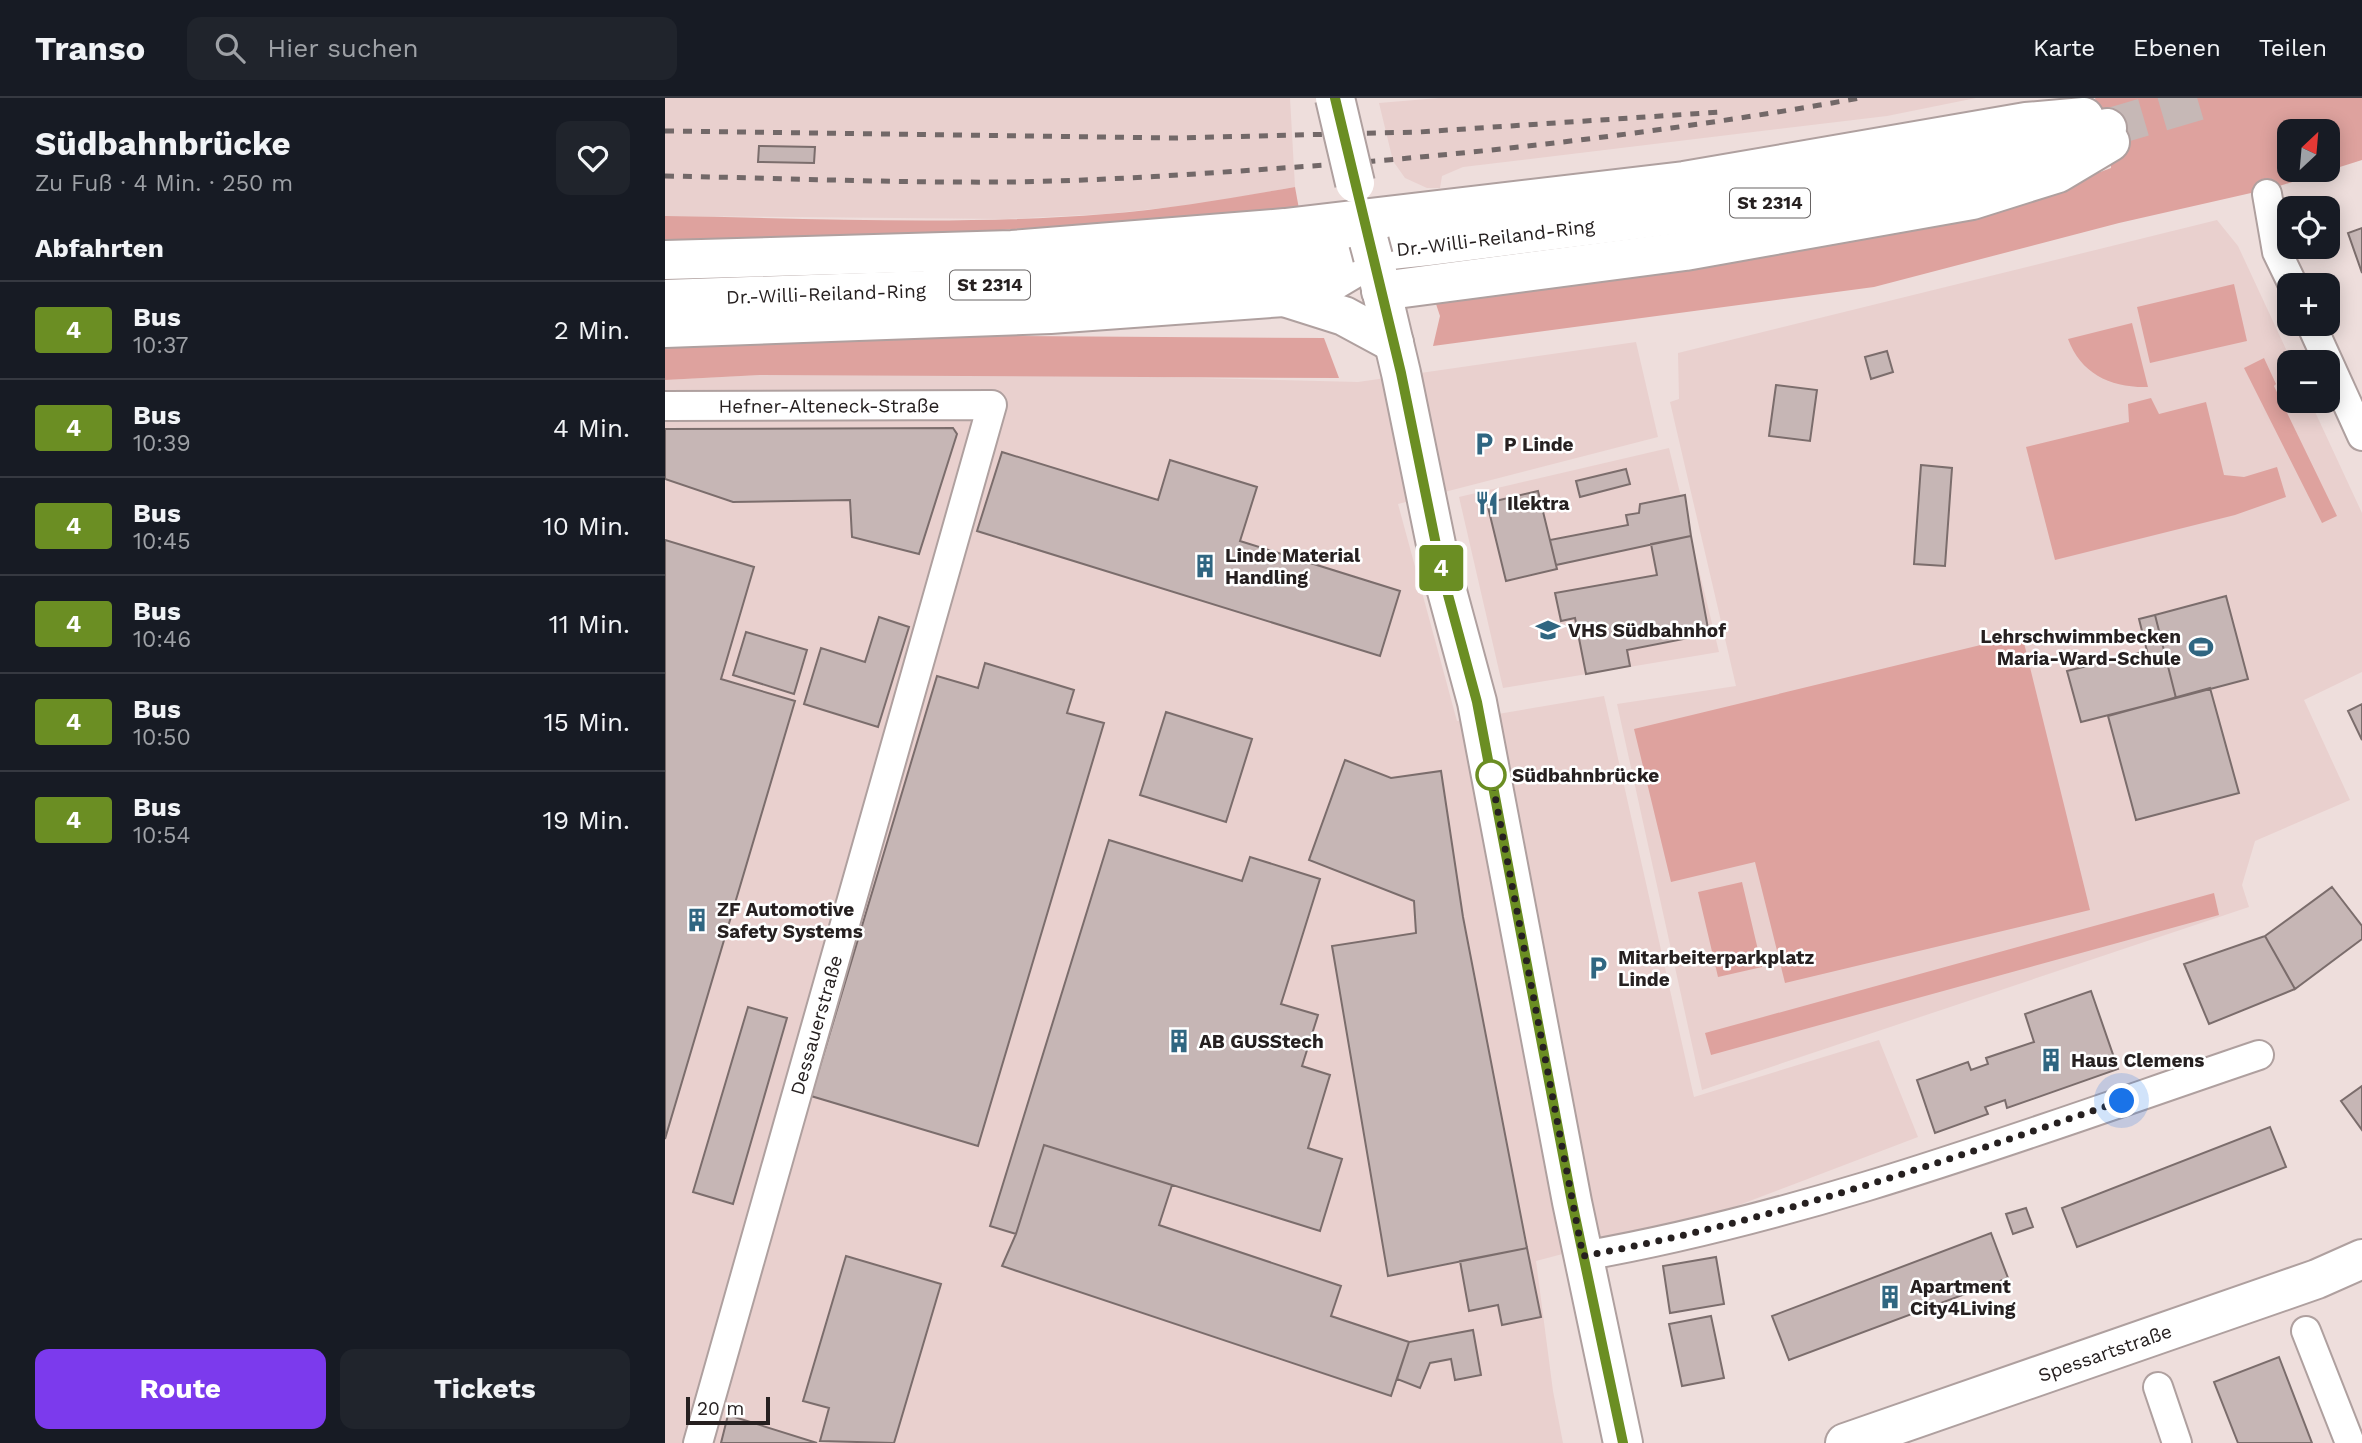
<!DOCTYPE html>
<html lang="de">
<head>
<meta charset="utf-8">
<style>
	:root { --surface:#171b24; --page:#20242c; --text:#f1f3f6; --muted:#9ea1a6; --line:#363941; --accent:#7c3aed }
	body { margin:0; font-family:"Work Sans",sans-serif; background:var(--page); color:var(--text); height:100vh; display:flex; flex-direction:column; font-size:26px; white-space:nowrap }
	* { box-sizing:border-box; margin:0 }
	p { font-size:23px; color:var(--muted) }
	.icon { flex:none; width:38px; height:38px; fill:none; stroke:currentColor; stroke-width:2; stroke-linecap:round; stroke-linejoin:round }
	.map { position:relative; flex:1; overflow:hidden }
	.details { display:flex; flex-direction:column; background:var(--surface); width:665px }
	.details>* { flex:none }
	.badge { padding:0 14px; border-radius:5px; font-size:24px; line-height:46px }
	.needle { width:46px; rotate:26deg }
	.tools { position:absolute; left:1612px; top:21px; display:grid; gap:14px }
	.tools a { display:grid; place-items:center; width:63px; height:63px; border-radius:14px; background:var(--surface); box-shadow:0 4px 18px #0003; font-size:35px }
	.scale { position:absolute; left:21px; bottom:18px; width:84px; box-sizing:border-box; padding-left:7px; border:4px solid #262020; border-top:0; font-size:19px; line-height:24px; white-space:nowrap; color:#262020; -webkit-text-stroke:5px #fff; paint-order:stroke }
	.you { position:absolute; width:35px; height:35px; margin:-18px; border:5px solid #fff; border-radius:50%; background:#1a73e8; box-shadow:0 0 0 10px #1a73e833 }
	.map>.badge { position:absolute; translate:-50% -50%; box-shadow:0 0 0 4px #fff }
	h2 { padding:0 35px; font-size:26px; line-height:63px }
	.round { display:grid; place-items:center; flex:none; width:74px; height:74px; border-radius:14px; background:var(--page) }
	.head { display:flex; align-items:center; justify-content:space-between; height:119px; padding:0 35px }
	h1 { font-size:33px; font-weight:700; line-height:52px }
	.cta { display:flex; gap:14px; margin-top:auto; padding:14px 35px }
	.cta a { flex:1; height:80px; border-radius:14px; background:var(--accent); color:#fff; font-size:28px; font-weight:700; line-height:80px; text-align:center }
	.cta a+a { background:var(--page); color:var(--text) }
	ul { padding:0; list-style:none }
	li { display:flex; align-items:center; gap:21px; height:98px; padding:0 35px; border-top:2px solid var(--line) }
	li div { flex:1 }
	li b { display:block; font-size:26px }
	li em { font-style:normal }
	li .badge { min-width:77px; font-weight:700; text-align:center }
	header { display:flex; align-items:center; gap:42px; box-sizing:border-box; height:98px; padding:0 35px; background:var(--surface); border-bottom:2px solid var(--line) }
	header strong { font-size:33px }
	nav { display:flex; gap:38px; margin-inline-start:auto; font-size:24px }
	.search { width:490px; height:63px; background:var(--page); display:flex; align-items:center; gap:18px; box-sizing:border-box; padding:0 24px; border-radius:14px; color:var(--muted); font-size:26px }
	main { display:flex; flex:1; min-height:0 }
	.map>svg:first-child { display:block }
</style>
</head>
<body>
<header>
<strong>Transo</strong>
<div class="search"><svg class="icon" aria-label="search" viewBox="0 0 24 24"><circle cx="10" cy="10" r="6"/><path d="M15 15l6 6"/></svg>Hier suchen</div>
<nav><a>Karte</a><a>Ebenen</a><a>Teilen</a></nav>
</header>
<main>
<section class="details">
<div class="head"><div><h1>Südbahnbrücke</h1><p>Zu Fuß · 4 Min. · 250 m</p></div><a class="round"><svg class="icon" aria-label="heart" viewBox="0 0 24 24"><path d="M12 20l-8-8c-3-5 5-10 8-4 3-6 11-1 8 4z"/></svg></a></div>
<h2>Abfahrten</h2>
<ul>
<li><span class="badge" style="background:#6b8e23;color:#fff">4</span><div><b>Bus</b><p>10:37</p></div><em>2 Min.</em></li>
<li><span class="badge" style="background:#6b8e23;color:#fff">4</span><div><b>Bus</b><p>10:39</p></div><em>4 Min.</em></li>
<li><span class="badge" style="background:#6b8e23;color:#fff">4</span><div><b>Bus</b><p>10:45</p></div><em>10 Min.</em></li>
<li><span class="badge" style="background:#6b8e23;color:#fff">4</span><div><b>Bus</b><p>10:46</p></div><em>11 Min.</em></li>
<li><span class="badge" style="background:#6b8e23;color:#fff">4</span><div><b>Bus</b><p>10:50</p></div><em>15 Min.</em></li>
<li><span class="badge" style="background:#6b8e23;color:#fff">4</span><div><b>Bus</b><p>10:54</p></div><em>19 Min.</em></li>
</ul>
<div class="cta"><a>Route</a><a>Tickets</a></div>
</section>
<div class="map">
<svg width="1697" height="1345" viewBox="0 0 1697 1345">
	<rect width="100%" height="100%" fill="#eededc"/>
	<path fill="#e9d0ce" d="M 0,0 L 625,0 L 630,89 L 536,106 L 440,116 L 341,121 L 0,118 Z
		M 774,0 L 1311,0 L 1222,18 L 798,69 L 777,78 L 775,90 L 762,90 L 740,80 L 728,63 L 714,5 Z
		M 1552,122 L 1573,148 L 1627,264 L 1624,264 L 1624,303 L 1645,303 L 1697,415 L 1697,574 L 1639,602 L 1685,702 L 1590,743 L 1577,787 L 1584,809 L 1037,992 L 952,606 L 1071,588 L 1005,304 L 1014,301 L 1013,255 Z
		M 971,244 L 993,339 L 733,406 L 792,623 L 939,598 L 1029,999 L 1214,942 L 1253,1039 L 1053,1115 L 871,1163 L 888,1293 L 898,1345 L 0,1345 L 0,282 L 95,277 L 411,277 L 693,284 Z
		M 1004,350 L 1054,554 L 838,590 L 794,399 Z"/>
	<path fill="#dea29e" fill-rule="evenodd" d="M 1430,0 L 1697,0 L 1697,62 L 1608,90 L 1454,125 L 1209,189 L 768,248 L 775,218 L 770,203 L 1373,97 L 1446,70 L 1445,42 ZM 1624,33 L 1662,33 L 1662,72 L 1624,72 Z
		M 630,89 L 634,111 L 125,147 L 0,147 L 0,118 C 146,120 295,128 441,116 C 505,111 567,100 630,89 Z
		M 1569,186 L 1582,243 L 1485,265 L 1472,209 Z
		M 1467,225 L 1483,289 C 1446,290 1416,276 1403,241 Z
		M 343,238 L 659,240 L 674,280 L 95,277 L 0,282 L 0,247 Z
		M 1599,260 L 1611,286 L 1609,288 L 1672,418 L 1657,425 L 1579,270 Z
		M 1486,300 L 1494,316 L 1541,304 L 1559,377 L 1579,379 L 1612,369 L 1621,399 L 1570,417 L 1390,462 L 1361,349 L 1464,324 L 1463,306 Z
		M 1357,537 L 1425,812 L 1120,885 L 1090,764 L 1006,784 L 969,631 Z
		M 1077,784 L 1097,869 L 1053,879 L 1033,794 Z
		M 1549,795 L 1554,817 L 1046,957 L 1040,935 Z"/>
	<path fill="#c6b6b5" stroke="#7b6d6c" stroke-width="2" d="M 94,48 L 150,49 L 149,65 L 93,64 Z
		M 1697,130 L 1697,175 L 1683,135 Z
		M 1222,253 L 1228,274 L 1206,281 L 1200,259 Z
		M 1111,287 L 1152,292 L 1145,343 L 1104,338 Z
		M 288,330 L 292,336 L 254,456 L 187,439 L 185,402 L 68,404 L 0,381 L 0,331 Z
		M 337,354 L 493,402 L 505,362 L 592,389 L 575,443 L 735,493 L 715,558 L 312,433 Z
		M 1256,367 L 1287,370 L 1280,468 L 1249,466 Z
		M 961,371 L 965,386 L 915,399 L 911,383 Z
		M 873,393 L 892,471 L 841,483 L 822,405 Z
		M 1020,397 L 1026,438 L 891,467 L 885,442 L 963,427 L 961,417 L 974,415 L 975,406 Z
		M 1026,438 L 1044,536 L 962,552 L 965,568 L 921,576 L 910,520 L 896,523 L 890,495 L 992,477 L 986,446 Z
		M 0,442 L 89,469 L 56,581 L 130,603 L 0,1041 Z
		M 1561,498 L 1583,581 L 1511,600 L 1490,517 Z
		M 1490,517 L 1511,600 L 1416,624 L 1402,573 L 1482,553 L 1474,521 Z
		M 214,519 L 244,529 L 213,629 L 139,606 L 156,550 L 200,564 Z
		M 81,534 L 142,552 L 129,596 L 68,577 Z
		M 320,565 L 409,592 L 402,615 L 439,625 L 313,1048 L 146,998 L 272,578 L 313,590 Z
		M 1545,590 L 1574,695 L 1471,722 L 1443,618 Z
		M 1697,606 L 1697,642 L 1683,613 Z
		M 501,614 L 587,641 L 561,724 L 475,697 Z
		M 680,662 L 726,680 L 776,673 L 798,819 L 862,1150 L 723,1178 L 667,848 L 751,835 L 749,803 L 644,762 Z
		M 444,742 L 577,783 L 585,759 L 655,781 L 616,906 L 653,917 L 637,968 L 665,977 L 643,1050 L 677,1061 L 655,1133 L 379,1047 L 351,1136 L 325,1128 Z
		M 1667,789 L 1697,828 L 1697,841 L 1630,891 L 1600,838 Z
		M 1600,838 L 1630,891 L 1544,926 L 1519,866 Z
		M 1426,893 L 1453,971 L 1342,1010 L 1340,1002 L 1320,1009 L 1323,1016 L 1270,1035 L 1252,982 L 1303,964 L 1306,972 L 1323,966 L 1321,960 L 1369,944 L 1360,916 Z
		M 83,909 L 122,920 L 68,1106 L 28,1094 Z
		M 1697,988 L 1697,1032 L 1676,1003 Z
		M 1605,1029 L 1621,1069 L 1412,1149 L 1397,1110 Z
		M 379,1047 L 507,1087 L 494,1127 L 676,1188 L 666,1218 L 744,1244 L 726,1298 L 337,1168 L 351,1136 Z
		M 1361,1110 L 1368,1129 L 1348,1136 L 1341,1116 Z
		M 1326,1135 L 1343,1180 L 1124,1262 L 1107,1218 Z
		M 862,1150 L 876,1219 L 837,1227 L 833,1207 L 804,1213 L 795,1163 Z
		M 181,1158 L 276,1186 L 229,1345 L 155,1343 L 164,1310 L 138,1303 Z
		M 1051,1159 L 1059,1206 L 1005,1215 L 998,1168 Z
		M 1046,1218 L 1059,1280 L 1017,1288 L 1004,1226 Z
		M 808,1232 L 816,1277 L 790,1282 L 786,1261 L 765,1265 L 755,1290 L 732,1281 L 744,1244 Z
		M 1614,1259 L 1647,1345 L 1573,1345 L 1549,1284 Z
		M 63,1317 L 152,1345 L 56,1345 Z"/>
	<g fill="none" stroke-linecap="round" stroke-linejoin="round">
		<path stroke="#c6b8b6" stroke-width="38" stroke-dasharray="38 19" stroke-linecap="butt" d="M 1442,30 L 1544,0"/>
		<g stroke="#afa09f" stroke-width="32">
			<g id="street">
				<path d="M 1602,96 L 1612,154 L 1628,187"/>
				<path d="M 1646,226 L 1697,338"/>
				<path id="s1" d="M 0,308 L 327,307 L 33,1345"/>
				<path d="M 918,1158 C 1150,1117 1372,1032 1594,957"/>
				<path d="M 1641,1233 L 1685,1345"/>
				<path d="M 1493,1289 L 1512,1345"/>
			</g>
		</g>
		<g stroke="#afa09f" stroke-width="42">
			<g id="secondary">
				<path d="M 709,161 L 736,275 L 776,471 L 812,604 L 907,1104 L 958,1345"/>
				<path id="s2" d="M 1180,1345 L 1652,1181 L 1697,1161"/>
			</g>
		</g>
		<g stroke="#afa09f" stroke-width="42">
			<g id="highway">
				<path d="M 0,162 L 347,152 L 620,130 L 1019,83 L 1361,24 L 1419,19"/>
				<path d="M 716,193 L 1020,153 L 1307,102 L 1393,75 L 1445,44"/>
				<path d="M 619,199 L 679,218 L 729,245"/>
				<path id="s3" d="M 0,201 L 260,192 L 650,160 L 763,148 L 1105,105 L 1348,57 L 1442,30"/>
				<path d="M 0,230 L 385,216 L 619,199 L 671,181 L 703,162"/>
			</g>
		</g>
		<use href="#street" stroke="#fff" stroke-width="28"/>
		<use href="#secondary" stroke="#fff" stroke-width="38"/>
		<use href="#highway" stroke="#fff" stroke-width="38"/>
		<path stroke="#726868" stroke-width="5" stroke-dasharray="9 9" stroke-linecap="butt" d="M 0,33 L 510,40 L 754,34 L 1056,14
			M 0,78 C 114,80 229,85 344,84 C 430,83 517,77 603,71 C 801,58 999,35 1195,0"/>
		<g stroke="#afa09f" stroke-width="42" stroke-linecap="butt">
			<path id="secondary-bridge" d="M 670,0 L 690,85
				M 704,144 L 708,159"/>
		</g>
		<use href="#secondary-bridge" stroke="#fff" stroke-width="38"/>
	</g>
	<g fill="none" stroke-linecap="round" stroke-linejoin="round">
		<g stroke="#fff" stroke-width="16">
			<path id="line" d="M 670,0 L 736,275 L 776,471 L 812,604 L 907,1104 L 958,1345"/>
		</g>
		<use href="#line" stroke="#6b8e23" stroke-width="10"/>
		<path stroke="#262020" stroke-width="7" stroke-dasharray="0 12.6" d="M 826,677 L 918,1158 C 1103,1125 1279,1063 1457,1003"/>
	</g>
	<defs>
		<g id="parking-bare" transform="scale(1.89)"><path d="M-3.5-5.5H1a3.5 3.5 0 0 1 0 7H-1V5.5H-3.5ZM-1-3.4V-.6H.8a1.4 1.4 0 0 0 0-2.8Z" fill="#306681" stroke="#fff" stroke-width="2.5" paint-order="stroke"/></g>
		<g id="restaurant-bare" transform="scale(1.89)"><path d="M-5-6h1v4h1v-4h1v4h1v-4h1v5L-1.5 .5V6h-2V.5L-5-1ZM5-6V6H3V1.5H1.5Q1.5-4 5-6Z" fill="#306681" stroke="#fff" stroke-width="2.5" paint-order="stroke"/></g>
		<g id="building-bare" transform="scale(1.89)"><path d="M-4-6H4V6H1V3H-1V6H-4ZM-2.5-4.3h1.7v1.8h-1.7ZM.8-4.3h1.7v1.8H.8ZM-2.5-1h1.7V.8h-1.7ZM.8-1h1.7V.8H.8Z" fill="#306681" stroke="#fff" stroke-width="2.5" paint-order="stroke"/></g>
		<g id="school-bare" transform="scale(1.89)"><path d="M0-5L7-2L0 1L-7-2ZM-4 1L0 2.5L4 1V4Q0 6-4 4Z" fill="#306681" stroke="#fff" stroke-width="2.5" paint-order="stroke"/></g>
		<g id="stadium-bare" transform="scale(1.89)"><path d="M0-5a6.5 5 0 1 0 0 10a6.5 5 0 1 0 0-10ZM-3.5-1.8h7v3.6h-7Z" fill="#306681" stroke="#fff" stroke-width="2.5" paint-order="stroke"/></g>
	</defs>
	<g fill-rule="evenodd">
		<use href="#parking-bare" x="819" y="346"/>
		<use href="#restaurant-bare" x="822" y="405"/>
		<use href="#building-bare" x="540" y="468"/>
		<use href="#school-bare" x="883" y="532"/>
		<use href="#stadium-bare" x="1536" y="549"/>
		<use href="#building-bare" x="32" y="822"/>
		<use href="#parking-bare" x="933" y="870"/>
		<use href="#building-bare" x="514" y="943"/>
		<use href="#building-bare" x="1386" y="962"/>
		<use href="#building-bare" x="1225" y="1199"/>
	</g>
	<circle fill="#fff" stroke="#6b8e23" stroke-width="3.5" cx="826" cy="677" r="14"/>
	<g text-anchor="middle" stroke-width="5" stroke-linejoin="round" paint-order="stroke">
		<g fill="#fff" stroke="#676363" stroke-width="2">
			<rect x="1065" y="90.5" width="80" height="29" rx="5"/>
			<rect x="285" y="172.5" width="80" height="29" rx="5"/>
		</g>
		<g font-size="18" font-weight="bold" fill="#262020">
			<text x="1105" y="111">St 2314</text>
			<text x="325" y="193">St 2314</text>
		</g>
		<g font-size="19" fill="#262020" stroke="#fff">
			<text dy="7" stroke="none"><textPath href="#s3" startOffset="833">Dr.-Willi-Reiland-Ring</textPath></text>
			<text dy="7" stroke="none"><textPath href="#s3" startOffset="161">Dr.-Willi-Reiland-Ring</textPath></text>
			<text dy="7" stroke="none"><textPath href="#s1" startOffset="164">Hefner-Alteneck-Straße</textPath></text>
			<text transform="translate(151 927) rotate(-74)" y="7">Dessauerstraße</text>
			<text dy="7" stroke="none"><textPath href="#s2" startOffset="275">Spessartstraße</textPath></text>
		</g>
		<g font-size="19" font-weight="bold" fill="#262020" stroke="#fff" text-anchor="start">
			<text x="839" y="353">P Linde</text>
			<text x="842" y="412">Ilektra</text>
			<text x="560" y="464">Linde Material<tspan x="560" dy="22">Handling</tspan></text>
			<text x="903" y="539">VHS Südbahnhof</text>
			<text x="1516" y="545" text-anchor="end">Lehrschwimmbecken<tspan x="1516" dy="22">Maria-Ward-Schule</tspan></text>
			<text x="52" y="818">ZF Automotive<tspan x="52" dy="22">Safety Systems</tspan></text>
			<text x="953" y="866">Mitarbeiterparkplatz<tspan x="953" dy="22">Linde</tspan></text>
			<text x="534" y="950">AB GUSStech</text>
			<text x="1406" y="969">Haus Clemens</text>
			<text x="1245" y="1195">Apartment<tspan x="1245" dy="22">City4Living</tspan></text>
		</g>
		<g font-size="19" font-weight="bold" fill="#262020" stroke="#fff" text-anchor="start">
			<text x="847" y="684">Südbahnbrücke</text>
		</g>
	</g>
</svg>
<div class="tools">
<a><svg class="needle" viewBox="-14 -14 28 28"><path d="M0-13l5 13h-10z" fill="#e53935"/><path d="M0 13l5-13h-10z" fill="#9ea1a6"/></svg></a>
<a><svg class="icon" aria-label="locate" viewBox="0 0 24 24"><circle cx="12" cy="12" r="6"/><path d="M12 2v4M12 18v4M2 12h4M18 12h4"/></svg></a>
<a>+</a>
<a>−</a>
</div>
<div class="scale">20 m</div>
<div class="you" style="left:1457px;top:1003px"></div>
<b class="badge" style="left:776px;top:470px;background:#6b8e23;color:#fff">4</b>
</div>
</main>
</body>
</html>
